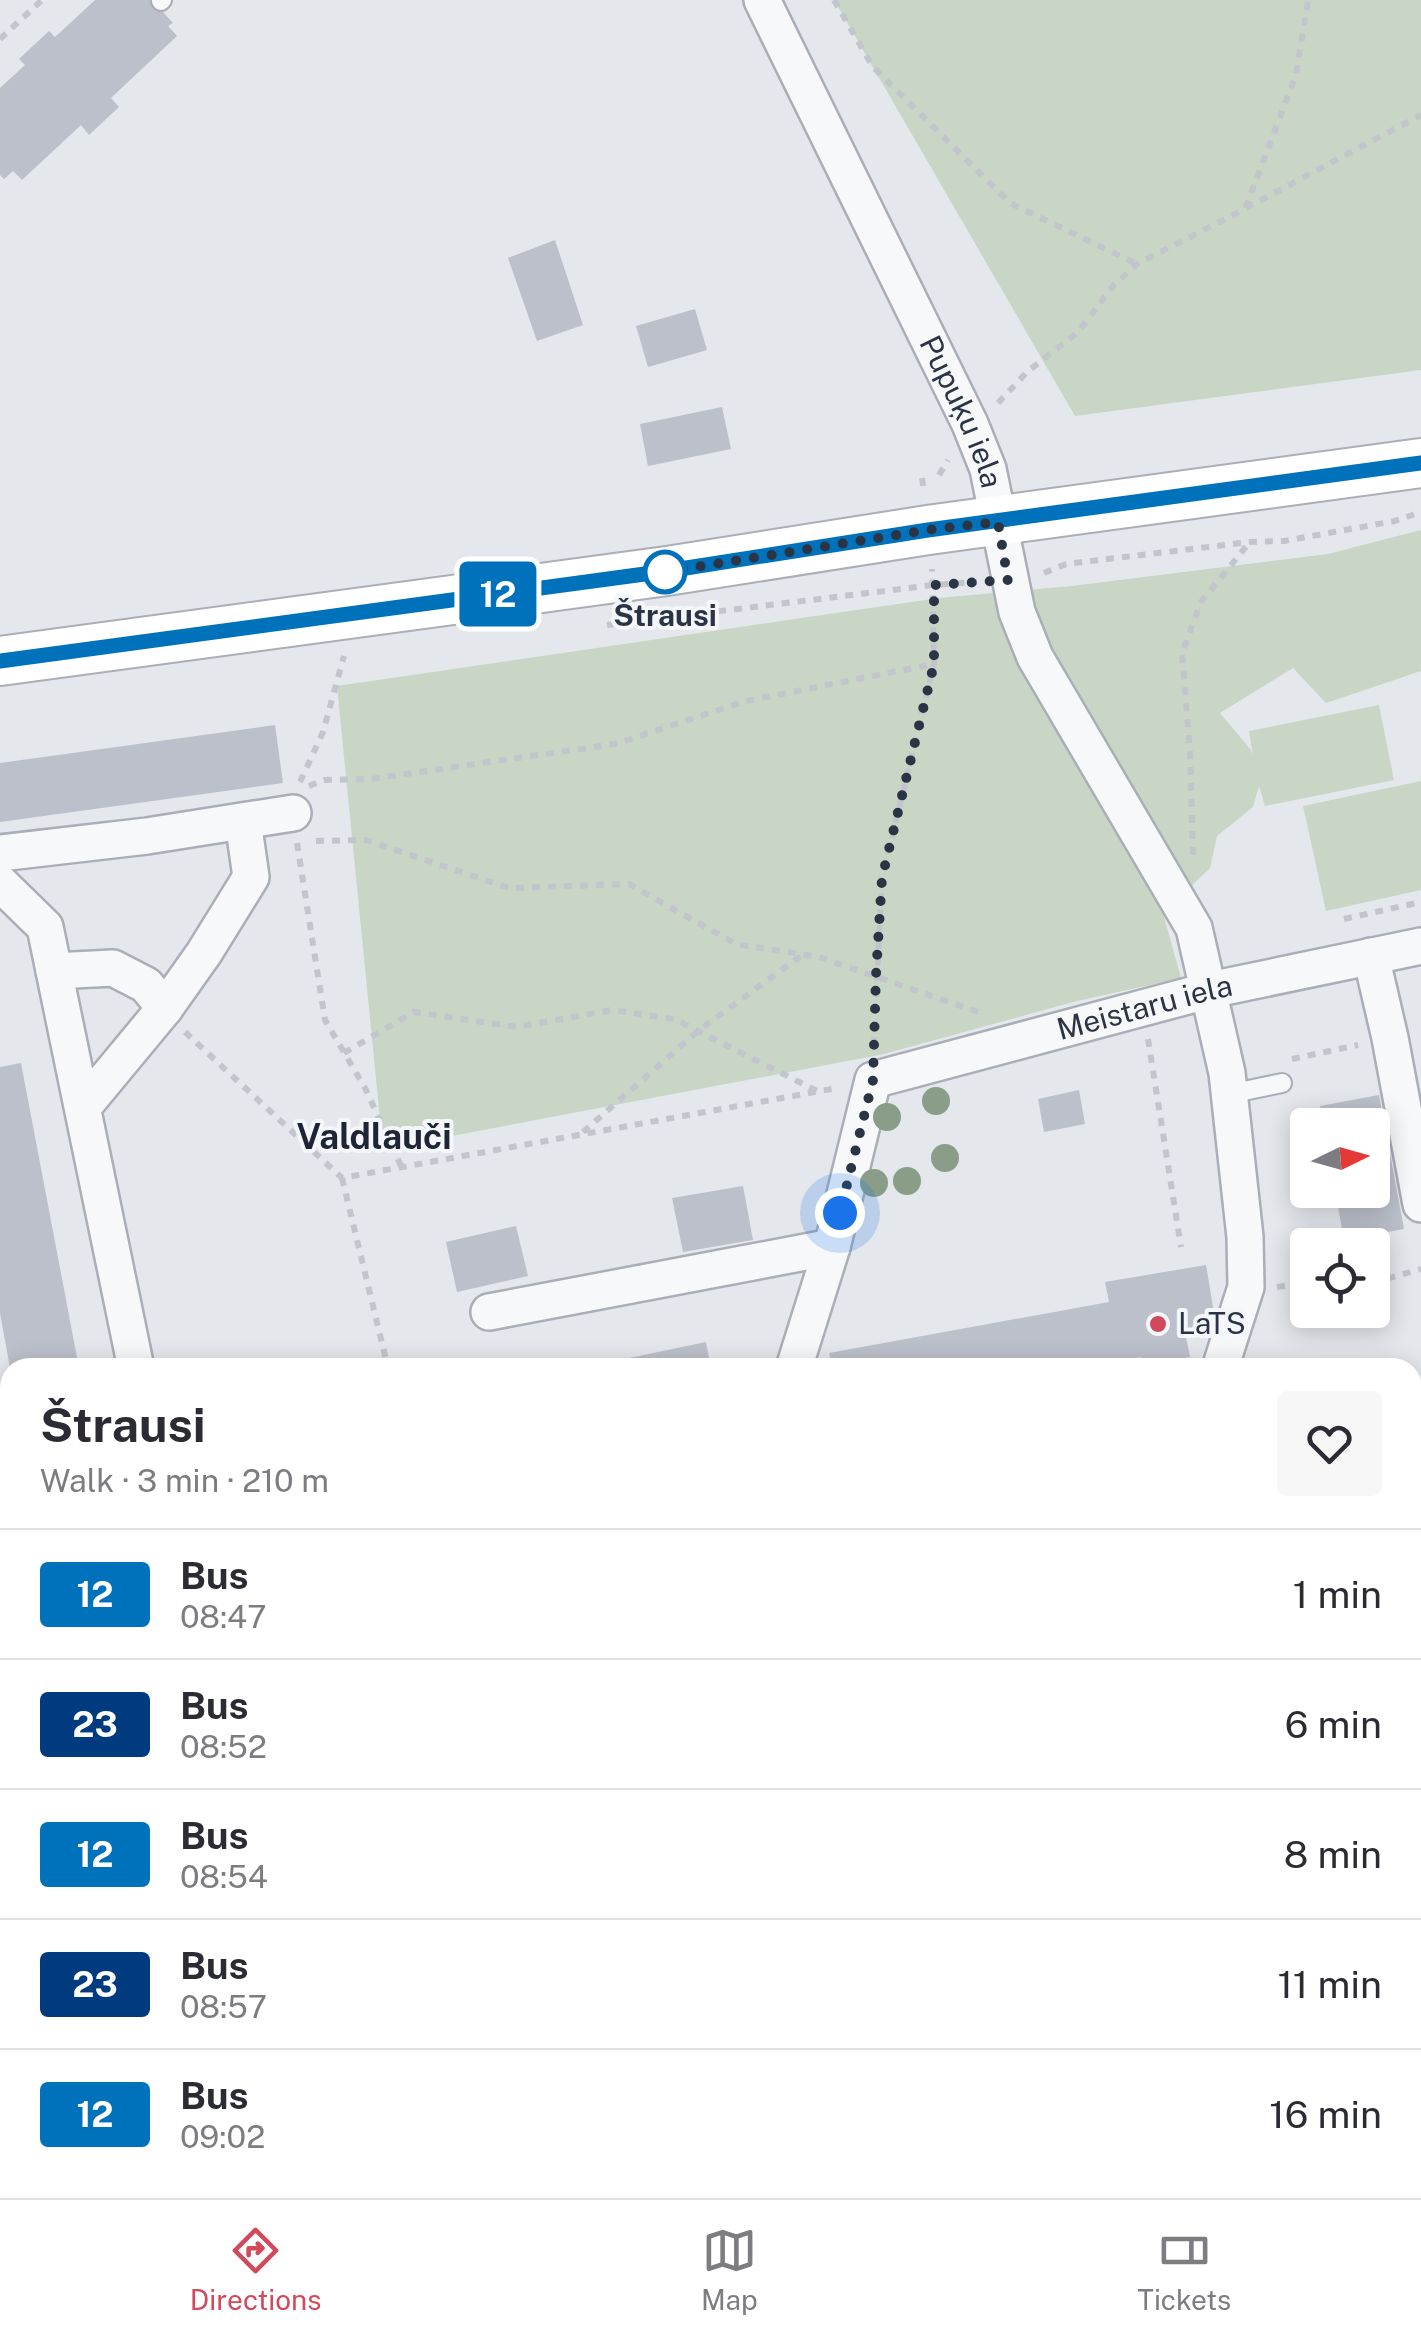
<!DOCTYPE html>
<html lang="en">
<head>
<meta charset="utf-8">
<style>
	:root { --surface:#fff; --page:#f7f7f7; --text:#2b2b33; --muted:#7c7c81; --line:#e1e1e2; --accent:#d1495b }
	body { margin:0; font-family:"Public Sans",sans-serif; background:var(--page); color:var(--text); height:100vh; display:flex; flex-direction:column; font-size:38px; white-space:nowrap }
	* { box-sizing:border-box; margin:0 }
	p { font-size:32px; color:var(--muted) }
	.icon { flex:none; width:55px; height:55px; fill:none; stroke:currentColor; stroke-width:2; stroke-linecap:round; stroke-linejoin:round }
	.map { position:relative; flex:1; overflow:hidden }
	.panel { position:absolute; left:0px; top:1358px; width:1422px; height:842px; display:flex; flex-direction:column; background:var(--surface); border-radius:30px 30px 0 0; box-shadow:0 5px 25px #0003 }
	.panel>* { flex:none }
	.badge { padding:0 20px; border-radius:8px; font-size:35px; line-height:65px }
	.needle { width:65px; rotate:85deg }
	.tools { position:absolute; left:1290px; top:1108px; display:grid; gap:20px }
	.tools a { display:grid; place-items:center; width:100px; height:100px; border-radius:10px; background:var(--surface); box-shadow:0 5px 25px #0003; font-size:50px }
	.you { position:absolute; width:50px; height:50px; margin:-25px; border:8px solid #fff; border-radius:50%; background:#1a73e8; box-shadow:0 0 0 15px #1a73e833 }
	.map>.badge { position:absolute; translate:-50% -50%; box-shadow:0 0 0 5px #fff }
	.round { display:grid; place-items:center; flex:none; width:105px; height:105px; border-radius:10px; background:var(--page) }
	.headline { display:flex; align-items:center; justify-content:space-between; height:170px; padding:0 40px }
	h1 { font-size:48px; font-weight:700; line-height:75px }
	ul { padding:0; list-style:none }
	li { display:flex; align-items:center; gap:30px; height:130px; padding:0 40px; border-top:2px solid var(--line) }
	li div { flex:1 }
	li b { display:block; font-size:38px }
	li em { font-style:normal }
	li .badge { min-width:110px; font-weight:700; text-align:center }
	.menu { display:flex; justify-content:space-around; align-items:center; height:140px; border-top:2px solid var(--line); background:var(--surface); font-size:28px; color:var(--muted) }
	.menu a { display:grid; justify-items:center; gap:5px }
	.menu .current { color:var(--accent) }
	.map>svg:first-child { display:block }
</style>
</head>
<body>
<div class="map">
<svg width="1421" height="2198" viewBox="0 0 1421 2198">
	<rect width="100%" height="100%" fill="#e4e7ec"/>
	<path fill="#c9d6c5" d="M 834,0 L 1421,0 L 1421,370 L 1075,416 Z
		M 1421,530 L 1421,671 L 1326,703 L 1293,668 L 1220,713 L 1251,750 L 1253,756 L 1249,731 L 1379,705 L 1394,780 L 1265,806 L 1259,786 L 1253,807 L 1217,836 L 1210,868 L 1163,913 L 1181,978 L 1073,1002 L 884,1054 L 383,1149 L 337,686 L 939,598 L 1072,586 L 1328,554 Z
		M 1421,781 L 1421,890 L 1326,911 L 1303,806 Z"/>
	<path fill="#bbc0ca" d="M 95,0 L 152,0 L 173,23 L 168,26 L 177,36 L 111,98 L 119,107 L 89,135 L 81,125 L 22,180 L 13,171 L 4,179 L 0,175 L 0,88 L 25,65 L 19,59 L 49,31 L 55,37 Z
		M 555,240 L 583,325 L 537,341 L 508,258 Z
		M 695,309 L 707,350 L 648,367 L 636,326 Z
		M 722,407 L 731,449 L 648,466 L 640,424 Z
		M 275,725 L 283,783 L 0,822 L 0,763 Z
		M 21,1063 L 79,1368 L 10,1368 L 0,1313 L 0,1067 Z
		M 1079,1090 L 1085,1124 L 1044,1132 L 1038,1099 Z
		M 1379,1095 L 1404,1229 L 1344,1240 L 1335,1190 L 1372,1190 L 1372,1125 L 1323,1125 L 1320,1106 Z
		M 743,1186 L 753,1240 L 683,1252 L 672,1198 Z
		M 516,1226 L 528,1276 L 457,1292 L 446,1242 Z
		M 1206,1265 L 1214,1313 L 1203,1315 L 1205,1334 L 1186,1337 L 1190,1357 L 1142,1365 L 1141,1357 L 1086,1368 L 832,1368 L 829,1353 L 1109,1302 L 1105,1282 Z
		M 706,1342 L 711,1368 L 591,1368 L 591,1366 Z
		M 10,1580 L 10,1611 L 0,1612 L 0,1581 Z
		M 1412,1610 L 1418,1627 L 1421,1626 L 1421,1745 L 1412,1747 Z
		M 10,1634 L 10,1687 L 0,1688 L 0,1635 Z
		M 66,2190 L 112,2190 L 114,2198 L 68,2198 Z
		M 635,2190 L 937,2190 L 937,2192 L 893,2198 L 591,2198 L 591,2196 Z"/>
	<g fill="none" stroke-linecap="round" stroke-linejoin="round">
		<g stroke="#a9aeb7" stroke-width="22">
			<path id="lane" d="M 161,1 L 162,0
				M 1229,1094 L 1282,1083
				M 1412,1414 L 1421,1447
				M 1412,1758 L 1421,1757
				M 0,1801 L 10,1799"/>
		</g>
		<g stroke="#a9aeb7" stroke-width="40">
			<g id="street">
				<path id="s1" d="M 762,0 L 970,424 L 988,469 L 1017,612 L 1035,657 L 1194,928 L 1227,1073 L 1245,1237 L 1246,1287 L 1222,1362"/>
				<path d="M 0,853 L 147,836 L 293,813"/>
				<path d="M 0,883 L 45,927 L 136,1368"/>
				<path d="M 1371,956 L 1390,1038 L 1421,1204"/>
				<path d="M 54,971 L 113,968 L 146,985 L 165,1008"/>
				<path d="M 83,1107 L 165,1008 L 204,953 L 251,877 L 243,821"/>
				<path d="M 489,1312 L 832,1247"/>
				<path id="s2" d="M 794,1368 L 832,1247 L 873,1080 L 1210,990 L 1421,946"/>
				<path d="M 0,1526 L 10,1531"/>
			</g>
		</g>
		<g stroke="#a9aeb7" stroke-width="52">
			<path id="secondary" d="M 0,661 L 667,571 L 928,530 L 1421,463"/>
		</g>
		<path stroke="#c2c5cb" stroke-width="6" stroke-dasharray="8 8" stroke-linecap="butt" d="M 834,0 L 873,67 L 1010,203 L 1137,264
			M 0,39 L 42,0
			M 1246,208 L 1421,115
			M 998,403 L 1027,372 L 1078,332 L 1113,286 L 1137,264 L 1245,209 L 1296,75 L 1308,0
			M 939,475 L 948,460
			M 922,478 L 924,492
			M 1044,573 L 1066,564 L 1250,542 L 1284,541 L 1395,521 L 1421,512
			M 607,625 L 933,585 L 977,582
			M 300,782 L 323,732 L 344,656
			M 309,786 L 324,780 L 371,779 L 615,744 L 746,701 L 934,664
			M 316,841 L 366,840 L 509,888 L 629,884 L 736,944 L 819,957 L 984,1014
			M 297,843 L 325,1020 L 365,1088 L 402,1168
			M 1193,855 L 1190,752 L 1182,653 L 1201,602 L 1249,543
			M 1344,919 L 1421,902
			M 185,1032 L 342,1178 L 837,1088
			M 1148,1039 L 1181,1247
			M 874,1045 L 882,878 L 934,664 L 932,569
			M 344,1053 L 414,1012 L 517,1027 L 612,1010 L 674,1019 L 817,1091
			M 1292,1059 L 1358,1045
			M 583,1132 L 698,1031 L 802,955
			M 342,1178 L 388,1368
			M 1372,1283 L 1421,1269
			M 1277,1287 L 1308,1283
			M 1151,2190 L 1152,2198"/>
		<use href="#lane" stroke="#f7f8fa" stroke-width="18"/>
		<use href="#street" stroke="#f7f8fa" stroke-width="35"/>
		<use href="#secondary" stroke="#fff" stroke-width="48"/>
	</g>
	<g fill="#899d89">
		<circle cx="936" cy="1101" r="14"/>
		<circle cx="887" cy="1117" r="14"/>
		<circle cx="945" cy="1158" r="14"/>
		<circle cx="907" cy="1181" r="14"/>
		<circle cx="874" cy="1183" r="14"/>
	</g>
	<g fill="none" stroke-linecap="round" stroke-linejoin="round">
		<g stroke="#fff" stroke-width="22">
			<path id="line" d="M 0,661 L 667,571 L 928,530 L 1421,463"/>
		</g>
		<use href="#line" stroke="#0072bc" stroke-width="15"/>
		<path stroke="#2b3445" stroke-width="10" stroke-dasharray="0 18" d="M 665,572 L 928,530 L 998,522 L 1008,580 L 934,585 L 934,664 L 882,878 L 876,975 L 873,1080 L 840,1213"/>
	</g>
	<circle fill="#fff" stroke="#0072bc" stroke-width="5" cx="665" cy="572" r="20"/>
	<circle fill="#d1495b" stroke="#f4f6f9" stroke-width="4" cx="1158" cy="1324" r="10"/>
	<g text-anchor="middle" stroke-width="8" stroke-linejoin="round" paint-order="stroke">
		<g font-size="30" fill="#2b3445" stroke="#f4f6f9">
			<text dy="10" stroke="none"><textPath href="#s1" startOffset="458">Pupuķu iela</textPath></text>
			<text dy="10" stroke="none"><textPath href="#s2" startOffset="580">Meistaru iela</textPath></text>
		</g>
		<g font-size="30" font-weight="bold" fill="#2b3445" stroke="#f4f6f9">
			<text x="665" y="626">Štrausi</text>
		</g>
		<g font-size="30" fill="#2b3445" stroke="#f4f6f9" text-anchor="start">
			<text x="1178" y="1334">LaTS</text>
		</g>
		<g font-size="35" font-weight="bold" fill="#1d2536" stroke="#f4f6f9">
			<text x="374" y="1149">Valdlauči</text>
		</g>
	</g>
</svg>
<div class="tools">
<a><svg class="needle" viewBox="-14 -14 28 28"><path d="M0-13l5 13h-10z" fill="#e53935"/><path d="M0 13l5-13h-10z" fill="#7c7c81"/></svg></a>
<a><svg class="icon" aria-label="locate" viewBox="0 0 24 24"><circle cx="12" cy="12" r="6"/><path d="M12 2v4M12 18v4M2 12h4M18 12h4"/></svg></a>
</div>
<div class="you" style="left:840px;top:1213px"></div>
<b class="badge" style="left:498px;top:594px;background:#0072bc;color:#fff">12</b>
<section class="panel">
<div class="headline"><div><h1>Štrausi</h1><p>Walk · 3 min · 210 m</p></div><a class="round"><svg class="icon" aria-label="heart" viewBox="0 0 24 24"><path d="M12 20l-8-8c-3-5 5-10 8-4 3-6 11-1 8 4z"/></svg></a></div>
<ul>
<li><span class="badge" style="background:#0072bc;color:#fff">12</span><div><b>Bus</b><p>08:47</p></div><em>1 min</em></li>
<li><span class="badge" style="background:#003b80;color:#fff">23</span><div><b>Bus</b><p>08:52</p></div><em>6 min</em></li>
<li><span class="badge" style="background:#0072bc;color:#fff">12</span><div><b>Bus</b><p>08:54</p></div><em>8 min</em></li>
<li><span class="badge" style="background:#003b80;color:#fff">23</span><div><b>Bus</b><p>08:57</p></div><em>11 min</em></li>
<li><span class="badge" style="background:#0072bc;color:#fff">12</span><div><b>Bus</b><p>09:02</p></div><em>16 min</em></li>
</ul>
</section>
</div>
<nav class="menu">
<a class="current"><svg class="icon" aria-label="directions" viewBox="0 0 24 24"><path d="M12 3l9 9-9 9-9-9zM9 14v-3h6M13 9l2 2-2 2"/></svg>Directions</a>
<a><svg class="icon" aria-label="map" viewBox="0 0 24 24"><path d="M3 6l6-2 6 2 6-2v14l-6 2-6-2-6 2zM9 4v14M15 6v14"/></svg>Map</a>
<a><svg class="icon" aria-label="tickets" viewBox="0 0 24 24"><path d="M3 7h18v10H3zM15 7v10"/></svg>Tickets</a>
</nav>
</body>
</html>
